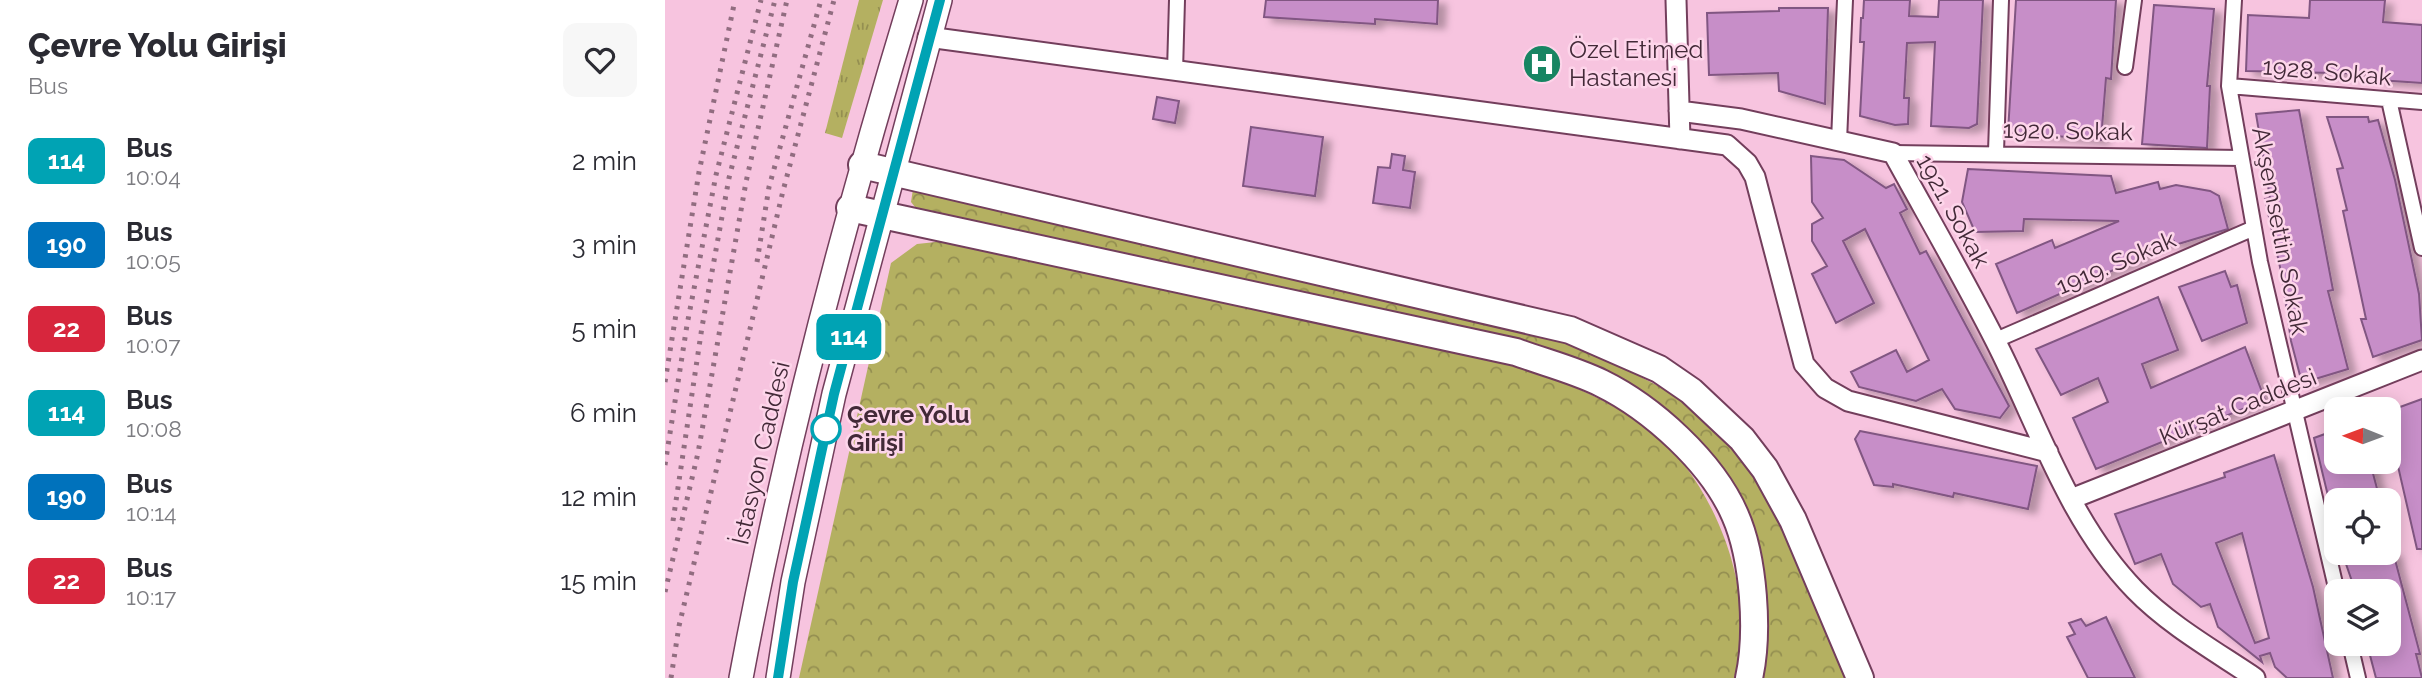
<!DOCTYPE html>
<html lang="en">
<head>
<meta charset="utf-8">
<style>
	:root { --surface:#fff; --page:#f7f7f7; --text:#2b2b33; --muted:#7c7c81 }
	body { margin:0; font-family:Raleway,sans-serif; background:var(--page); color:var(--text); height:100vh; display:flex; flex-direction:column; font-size:26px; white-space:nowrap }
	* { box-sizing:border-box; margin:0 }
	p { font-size:23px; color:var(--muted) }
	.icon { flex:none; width:38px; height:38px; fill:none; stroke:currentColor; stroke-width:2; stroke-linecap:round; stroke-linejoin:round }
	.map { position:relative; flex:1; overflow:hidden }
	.panel { display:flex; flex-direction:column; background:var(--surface); width:665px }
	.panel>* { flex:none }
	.badge { padding:0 14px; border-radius:10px; font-size:24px; line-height:46px }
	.needle { width:46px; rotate:271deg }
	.fabs { position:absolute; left:1659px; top:397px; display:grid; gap:14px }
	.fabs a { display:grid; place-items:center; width:77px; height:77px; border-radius:14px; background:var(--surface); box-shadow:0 4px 18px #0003; font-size:35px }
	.map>.badge { position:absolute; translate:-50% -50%; box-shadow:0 0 0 4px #fff }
	.round { display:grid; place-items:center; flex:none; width:74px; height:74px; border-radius:14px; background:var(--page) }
	.summary { display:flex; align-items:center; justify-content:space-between; height:119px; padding:0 28px }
	h1 { font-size:33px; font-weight:800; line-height:52px }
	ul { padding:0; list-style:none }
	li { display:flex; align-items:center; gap:21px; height:84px; padding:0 28px }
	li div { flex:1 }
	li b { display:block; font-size:26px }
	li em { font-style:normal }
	li .badge { min-width:77px; font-weight:700; text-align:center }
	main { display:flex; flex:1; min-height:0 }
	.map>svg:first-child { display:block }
</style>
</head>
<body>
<main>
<section class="panel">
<div class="summary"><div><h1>Çevre Yolu Girişi</h1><p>Bus</p></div><a class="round"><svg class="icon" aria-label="heart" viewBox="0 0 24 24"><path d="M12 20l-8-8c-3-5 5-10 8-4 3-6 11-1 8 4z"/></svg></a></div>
<ul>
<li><span class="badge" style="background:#00a3b4;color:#fff">114</span><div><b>Bus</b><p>10:04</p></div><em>2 min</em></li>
<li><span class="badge" style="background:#0072bc;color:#fff">190</span><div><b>Bus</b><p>10:05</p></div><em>3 min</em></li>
<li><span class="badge" style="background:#d7263d;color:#fff">22</span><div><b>Bus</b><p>10:07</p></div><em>5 min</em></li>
<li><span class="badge" style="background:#00a3b4;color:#fff">114</span><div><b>Bus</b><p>10:08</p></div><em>6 min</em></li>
<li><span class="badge" style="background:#0072bc;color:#fff">190</span><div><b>Bus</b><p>10:14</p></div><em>12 min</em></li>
<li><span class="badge" style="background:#d7263d;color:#fff">22</span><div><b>Bus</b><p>10:17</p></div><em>15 min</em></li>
</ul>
</section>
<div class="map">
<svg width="1757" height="678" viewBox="0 0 1757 678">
	<defs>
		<pattern id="forest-crowns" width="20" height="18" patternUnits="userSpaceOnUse" patternTransform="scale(1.75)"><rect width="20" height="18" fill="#b4b061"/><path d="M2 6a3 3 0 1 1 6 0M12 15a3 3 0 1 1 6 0" fill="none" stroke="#948f51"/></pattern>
		<pattern id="park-tufts" width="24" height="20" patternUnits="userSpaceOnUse" patternTransform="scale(1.75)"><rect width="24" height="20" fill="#b4b061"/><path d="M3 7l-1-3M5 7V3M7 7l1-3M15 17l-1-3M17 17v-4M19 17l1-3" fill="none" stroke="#948f51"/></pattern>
		<filter id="shadow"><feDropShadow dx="8" dy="4.5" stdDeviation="3.5" flood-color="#0004"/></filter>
	</defs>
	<rect width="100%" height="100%" fill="#f7c4df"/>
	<path fill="url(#forest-crowns)" d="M 248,189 L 907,341 L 1018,399 L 1074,447 L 1123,530 L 1189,678 L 1090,678 L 1075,512 L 939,381 L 250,207 L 246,202 Z
		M 280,241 C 402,267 524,294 647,320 C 753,343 898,362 986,431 C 1050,481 1095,598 1069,678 L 134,678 L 226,263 L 252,244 Z"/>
	<path fill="url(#park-tufts)" d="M 194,0 L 218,0 L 177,138 L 160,133 Z"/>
	<path fill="#c78ec8" stroke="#815682" stroke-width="2" fill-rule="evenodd" filter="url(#shadow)" d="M 601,0 L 773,0 L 772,24 L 710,19 L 710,24 L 599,17 Z
		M 1199,0 L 1245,0 L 1244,16 L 1273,17 L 1274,0 L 1318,0 L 1312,124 L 1304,128 L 1266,126 L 1270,42 L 1242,43 L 1239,98 L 1244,98 L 1243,124 L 1230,125 L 1195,116 L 1199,42 L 1195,42 L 1196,18 L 1198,18 Z
		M 1351,0 L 1451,0 L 1446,79 L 1441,78 L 1436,140 L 1343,132 Z
		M 1645,0 L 1720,0 L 1718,22 L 1757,25 L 1757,83 L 1713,80 L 1713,74 L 1581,71 L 1583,15 L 1644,18 Z
		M 1489,5 L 1549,9 L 1542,86 L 1545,86 L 1542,148 L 1477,144 Z
		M 1114,8 L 1163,8 L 1160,104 L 1114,91 L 1113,73 L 1044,75 L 1042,13 L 1114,11 Z
		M 492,97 L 514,101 L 510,123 L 488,119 Z
		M 1634,110 L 1668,290 L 1663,291 L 1683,369 L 1637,383 L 1626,341 L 1617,276 L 1600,199 L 1605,198 L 1591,114 Z
		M 1662,117 L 1703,117 L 1704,122 L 1713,120 L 1730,180 L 1754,294 L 1757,340 L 1708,357 L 1696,319 L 1701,319 L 1678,211 L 1682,210 L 1672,169 L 1678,168 Z
		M 586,127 L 658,137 L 650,196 L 578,186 Z
		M 727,154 L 740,156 L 738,170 L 750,172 L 745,208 L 708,203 L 713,167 L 725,168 Z
		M 1146,156 L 1179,160 L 1221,188 L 1229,184 L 1242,209 L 1235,213 L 1255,254 L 1261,251 L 1344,406 L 1335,418 L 1290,409 L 1277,389 L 1251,401 L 1194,387 L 1186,372 L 1231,350 L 1242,372 L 1264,360 L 1200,229 L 1178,241 L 1209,303 L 1171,323 L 1147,274 L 1162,266 L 1147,241 L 1147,224 L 1158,218 L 1147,202 Z
		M 1303,169 L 1446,176 L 1451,193 L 1493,182 L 1495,189 L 1511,185 L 1545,191 L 1554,196 L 1563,229 L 1510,245 L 1509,241 L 1495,243 L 1475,251 L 1478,257 L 1352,313 L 1331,264 L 1387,240 L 1390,248 L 1454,221 L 1359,219 L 1358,231 L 1310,232 L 1297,202 Z
		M 1560,271 L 1566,287 L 1572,285 L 1582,323 L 1537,341 L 1514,287 Z
		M 1493,297 L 1513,350 L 1477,364 L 1486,388 L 1580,347 L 1600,400 L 1431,469 L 1408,418 L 1443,402 L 1433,378 L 1396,395 L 1371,349 Z
		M 1757,399 L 1757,549 L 1752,549 L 1724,427 L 1724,411 Z
		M 1671,430 L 1671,462 L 1705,462 L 1715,500 L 1664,500 L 1649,438 Z
		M 1195,431 L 1372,466 L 1363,509 L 1289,493 L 1288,497 L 1228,484 L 1228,487 L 1209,485 L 1190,439 Z
		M 1609,455 L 1648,587 L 1668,678 L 1622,678 L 1610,667 L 1605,653 L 1595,656 L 1597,662 L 1553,627 L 1545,604 L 1536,607 L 1508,584 L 1496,554 L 1470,564 L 1450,514 L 1560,477 L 1559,473 ZM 1577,533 L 1604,638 L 1590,643 L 1551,543 Z
		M 1728,552 L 1755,654 L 1751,654 L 1757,678 L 1711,678 L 1702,644 L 1724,644 L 1724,581 L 1690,590 L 1681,564 Z
		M 1441,617 L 1470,678 L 1423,678 L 1402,637 L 1410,634 L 1404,623 L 1416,619 L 1421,626 Z"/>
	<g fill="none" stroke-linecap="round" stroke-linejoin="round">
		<g stroke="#733e5c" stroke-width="18">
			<path id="street" d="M 1569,0 L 1564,86 L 1595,262 L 1672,592
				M 1460,67 L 1469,0
				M 510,71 L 512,0
				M 1564,86 L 1757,102
				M 1724,100 L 1757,248
				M 1174,141 L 1180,0
				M 1331,152 L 1336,0
				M 1228,153 L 1576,158
				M 1331,340 L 1589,228
				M 1685,644 L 1693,678"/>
		</g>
		<g stroke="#733e5c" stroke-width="23">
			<path id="secondary" d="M 1011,0 L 1015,139
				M 263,37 L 1062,145 L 1082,163 L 1090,177 L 1139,364 L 1160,388 L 1183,401 L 1383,452
				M 1014,111 L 1076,119 L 1228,153 C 1262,215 1298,277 1330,340 C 1373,424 1403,521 1470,590 C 1504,625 1550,651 1590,678
				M 1406,499 L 1757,360"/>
		</g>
		<g stroke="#733e5c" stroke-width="26">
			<path id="primary" d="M 76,678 C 119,448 178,224 246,0
				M 113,678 L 128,582 L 169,394 L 275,0"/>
		</g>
		<g stroke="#733e5c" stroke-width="30">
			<path id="highway" d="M 197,165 L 905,330 L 994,369 L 1026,391 L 1077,439 L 1100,469 L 1128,520 L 1195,678
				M 185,208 L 851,352 C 878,362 910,370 936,383 C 987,408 1047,462 1070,515 C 1089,558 1094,633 1084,678"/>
		</g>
		<use href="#street" stroke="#fff" stroke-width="14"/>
		<use href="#secondary" stroke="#fff" stroke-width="19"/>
		<use href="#primary" stroke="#fff" stroke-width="23"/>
		<use href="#highway" stroke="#fff" stroke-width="26"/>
		<path stroke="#916d80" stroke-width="5" stroke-dasharray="3.5 7" stroke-linecap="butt" d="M 92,262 L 104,187 L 156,0
			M 0,382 L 34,172 L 70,0
			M 0,465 L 22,325 L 51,175 L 96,0
			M 8,521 L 37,327 L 64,178 L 110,0
			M 0,592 L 33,453 L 81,182 L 122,0
			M 6,678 L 14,626 L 118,191 L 169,0"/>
	</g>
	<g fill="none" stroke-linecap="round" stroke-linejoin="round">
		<g stroke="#fff" stroke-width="16">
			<path id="line" d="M 113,678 L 128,582 L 169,394 L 275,0"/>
		</g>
		<use href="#line" stroke="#00a3b4" stroke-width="10"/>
	</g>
	<defs>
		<g id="hospital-disc" transform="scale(2.0125)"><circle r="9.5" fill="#178562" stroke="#fdd5ea"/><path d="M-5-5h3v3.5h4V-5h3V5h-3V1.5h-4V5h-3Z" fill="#fff"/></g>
	</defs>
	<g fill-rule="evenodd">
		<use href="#hospital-disc" x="877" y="64"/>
	</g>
	<circle fill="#fff" stroke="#00a3b4" stroke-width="3.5" cx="161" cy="429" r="14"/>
	<g text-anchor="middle" stroke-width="5" stroke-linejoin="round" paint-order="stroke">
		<g font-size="24" fill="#422937" stroke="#fdd5ea" text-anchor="start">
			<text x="904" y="58">Özel Etimed<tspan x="904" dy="28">Hastanesi</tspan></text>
		</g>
		<g font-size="24" fill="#422937" stroke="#fdd5ea">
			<text transform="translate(1662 72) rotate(5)" y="8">1928. Sokak</text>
			<text transform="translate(1403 131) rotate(1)" y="8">1920. Sokak</text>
			<text transform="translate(1288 211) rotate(61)" y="8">1921. Sokak</text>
			<text transform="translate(1615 231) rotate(79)" y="8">Akşemsettin Sokak</text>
			<text transform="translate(1451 263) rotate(-23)" y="8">1919. Sokak</text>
			<text transform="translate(1573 407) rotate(-22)" y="8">Kürşat Caddesi</text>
			<text transform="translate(96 453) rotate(-77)" y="8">İstasyon Caddesi</text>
		</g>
		<g font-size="24" font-weight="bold" fill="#422937" stroke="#fdd5ea" text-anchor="start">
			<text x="182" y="423">Çevre Yolu<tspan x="182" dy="28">Girişi</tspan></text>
		</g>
	</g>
</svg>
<div class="fabs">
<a><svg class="needle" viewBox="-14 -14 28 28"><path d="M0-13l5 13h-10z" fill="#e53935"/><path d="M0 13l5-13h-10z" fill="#7c7c81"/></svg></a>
<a><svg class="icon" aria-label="locate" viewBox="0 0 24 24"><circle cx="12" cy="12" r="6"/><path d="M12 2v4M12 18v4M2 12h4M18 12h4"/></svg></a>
<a><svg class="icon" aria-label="layers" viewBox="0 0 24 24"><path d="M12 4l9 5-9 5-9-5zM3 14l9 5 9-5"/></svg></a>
</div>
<b class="badge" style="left:184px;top:337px;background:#00a3b4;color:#fff">114</b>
</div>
</main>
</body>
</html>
